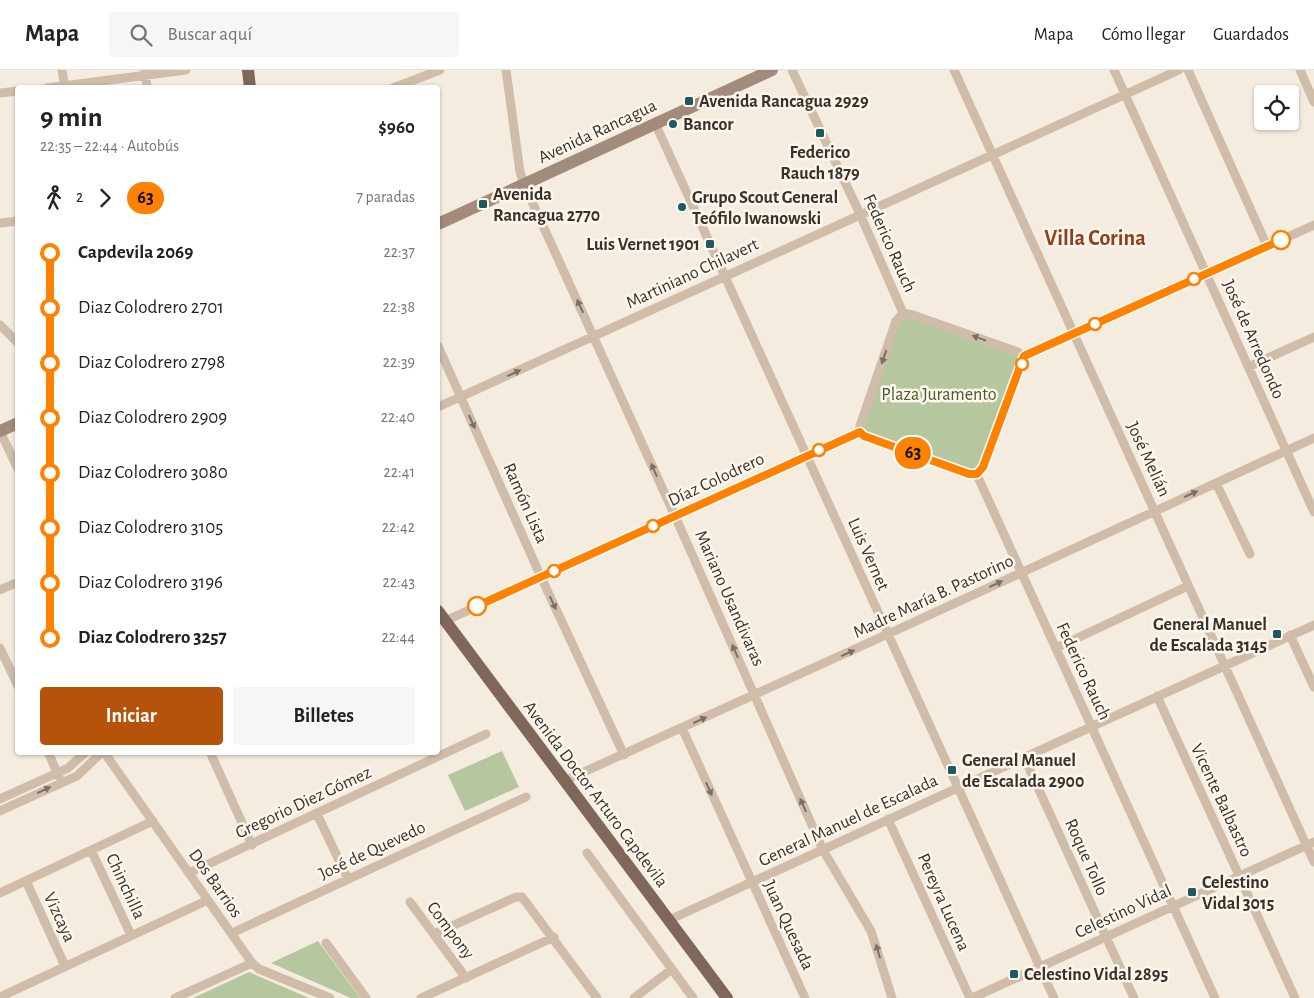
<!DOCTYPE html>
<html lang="es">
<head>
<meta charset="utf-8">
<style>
	:root { --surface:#fff; --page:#f6f6f6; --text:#222; --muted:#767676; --line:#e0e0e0; --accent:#b45309 }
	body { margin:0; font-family:"Alegreya Sans",sans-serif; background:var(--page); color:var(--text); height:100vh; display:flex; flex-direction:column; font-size:19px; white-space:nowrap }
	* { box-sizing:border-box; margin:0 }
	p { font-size:16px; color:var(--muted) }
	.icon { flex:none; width:28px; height:28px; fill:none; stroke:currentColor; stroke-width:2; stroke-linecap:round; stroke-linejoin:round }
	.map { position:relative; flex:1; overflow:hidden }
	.panel { position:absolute; left:15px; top:15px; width:425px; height:670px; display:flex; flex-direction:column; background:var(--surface); border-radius:5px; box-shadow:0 1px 4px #0004 }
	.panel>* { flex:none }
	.badge { padding:0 10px; border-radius:16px; font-size:18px; line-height:32px }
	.tools { position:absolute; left:1254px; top:15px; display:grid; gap:10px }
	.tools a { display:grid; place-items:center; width:45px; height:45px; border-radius:5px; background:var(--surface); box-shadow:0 1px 4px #0004; font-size:25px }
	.map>.badge { position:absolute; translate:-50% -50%; box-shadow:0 0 0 2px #fff }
	.legs { display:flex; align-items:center; gap:8px; height:55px; padding:0 25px; font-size:16px }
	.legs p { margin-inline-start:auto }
	.summary { display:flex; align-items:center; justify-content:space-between; height:85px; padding:0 25px }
	h1 { font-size:28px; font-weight:700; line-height:38px }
	.primary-button { display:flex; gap:10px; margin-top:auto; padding:10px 25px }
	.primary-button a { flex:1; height:58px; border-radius:5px; background:var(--accent); color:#fff; font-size:20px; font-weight:700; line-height:58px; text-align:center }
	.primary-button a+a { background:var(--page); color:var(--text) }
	ul { padding:0 25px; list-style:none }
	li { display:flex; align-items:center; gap:18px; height:55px; font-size:19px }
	li i { display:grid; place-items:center; width:8px; height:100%; margin:0 6px; background:currentColor }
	li i::after { content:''; width:12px; height:12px; margin:-6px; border:4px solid; border-radius:50%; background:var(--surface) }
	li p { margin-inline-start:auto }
	li:first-child i { background:linear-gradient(#0000 50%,currentColor 0) }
	li:last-child i { background:linear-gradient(currentColor 50%,#0000 0) }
	header { display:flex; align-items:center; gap:30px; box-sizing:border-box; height:70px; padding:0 25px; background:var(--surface); border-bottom:1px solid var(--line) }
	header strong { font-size:24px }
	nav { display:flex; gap:28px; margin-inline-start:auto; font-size:18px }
	.search { width:350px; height:45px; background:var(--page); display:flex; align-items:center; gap:12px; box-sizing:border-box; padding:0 18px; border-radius:5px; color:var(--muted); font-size:19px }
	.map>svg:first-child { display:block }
</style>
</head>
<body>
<header>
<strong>Mapa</strong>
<div class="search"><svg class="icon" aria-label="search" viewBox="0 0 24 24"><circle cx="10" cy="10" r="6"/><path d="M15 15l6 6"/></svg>Buscar aquí</div>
<nav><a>Mapa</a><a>Cómo llegar</a><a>Guardados</a></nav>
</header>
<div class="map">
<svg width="1314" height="928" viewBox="0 0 1314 928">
	<rect width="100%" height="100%" fill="#f5ece0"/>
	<path fill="#b6c69e" d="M 903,243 L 1024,286 L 977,405 L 860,362 Z
		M 502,681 L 519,717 L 465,741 L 448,705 Z
		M 318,871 L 360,928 L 351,928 L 271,893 Z
		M 249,902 L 309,928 L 193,928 Z"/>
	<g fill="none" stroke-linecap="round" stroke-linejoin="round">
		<path stroke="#cfbdaa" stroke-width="9" d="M 62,0 L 65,18
			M 145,0 L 147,18
			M 506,0 L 520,102 L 524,114 L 675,446 L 823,780 L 871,861 L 892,928
			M 792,0 L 860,144 L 903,243
			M 954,0 L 1314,792
			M 1114,0 L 1314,442
			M 1188,0 L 1267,176
			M 1300,0 L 1314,32
			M 47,18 L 186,0
			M 393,18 L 440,0
			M 0,23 L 18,21
			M 655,53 L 1054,928
			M 0,153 L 18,151
			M 903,243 L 913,245 L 1018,282 L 1024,286
			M 0,255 L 18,273
			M 438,276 L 541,507 L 624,685
			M 1024,286 L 1314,155
			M 1248,297 L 1314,267
			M 438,337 L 1179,0
			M 0,361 L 18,399
			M 860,362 L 860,356 L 896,251 L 903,243
			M 860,362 L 864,366 L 969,404 L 977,405
			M 977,405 L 1215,928
			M 977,405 L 983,397 L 1024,286
			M 1216,413 L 1250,484
			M 0,520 L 18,512
			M 445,551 L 860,362
			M 1290,565 L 1314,617
			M 0,578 L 18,616
			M 1056,578 L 1188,516
			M 1157,626 L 1295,928
			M 682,658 L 805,928
			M 48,682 L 59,707
			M 104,682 L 252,893 L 259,899 L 330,928
			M 210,682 L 252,775
			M 1024,687 L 1134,928
			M 564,711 L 888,564 L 1314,368
			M 0,729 L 68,698 L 86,682
			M 0,741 L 77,706 L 102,682
			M 317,744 L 348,809
			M 888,749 L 970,928
			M 91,780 L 131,865
			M 587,783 L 693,928
			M 189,803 L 486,664
			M 26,811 L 65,896
			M 0,823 L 153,751
			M 410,832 L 466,908
			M 669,850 L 1314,555
			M 232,863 L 526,727
			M 434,864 L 516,827 L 522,827 L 597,928
			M 326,873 L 366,928
			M 0,927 L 208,830
			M 175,928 L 252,893
			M 421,928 L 554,867
			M 634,928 L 672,899
			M 972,928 L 1314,772"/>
		<path stroke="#a38b7b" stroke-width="12" d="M 438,154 L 772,0
			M 0,361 L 18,353"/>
		<path stroke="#7f685a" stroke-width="12" d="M 248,0 L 250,18
			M 438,541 L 727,928"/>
	</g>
	<defs><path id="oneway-solid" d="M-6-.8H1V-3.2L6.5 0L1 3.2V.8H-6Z" transform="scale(1.25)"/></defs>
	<g fill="#7e6f64">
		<use href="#oneway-solid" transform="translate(580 236) rotate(-115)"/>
		<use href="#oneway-solid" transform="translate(979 268) rotate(-160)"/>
		<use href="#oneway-solid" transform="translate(884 287) rotate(109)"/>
		<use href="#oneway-solid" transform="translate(514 303) rotate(-25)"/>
		<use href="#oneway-solid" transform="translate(472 352) rotate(66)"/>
		<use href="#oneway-solid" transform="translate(654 400) rotate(-114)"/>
		<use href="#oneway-solid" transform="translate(1191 424) rotate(-24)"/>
		<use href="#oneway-solid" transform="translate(996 514) rotate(-25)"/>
		<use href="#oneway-solid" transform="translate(553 533) rotate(65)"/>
		<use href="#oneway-solid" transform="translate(735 581) rotate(-114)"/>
		<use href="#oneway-solid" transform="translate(848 583) rotate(-24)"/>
		<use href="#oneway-solid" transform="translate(700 650) rotate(-24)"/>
		<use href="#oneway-solid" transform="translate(709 719) rotate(66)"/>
		<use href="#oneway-solid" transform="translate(44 720) rotate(-25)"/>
		<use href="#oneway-solid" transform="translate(803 735) rotate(-114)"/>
		<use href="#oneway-solid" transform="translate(878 881) rotate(-106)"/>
	</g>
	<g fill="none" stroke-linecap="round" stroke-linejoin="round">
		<g stroke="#fff" stroke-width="11">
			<path id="line-1" d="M 477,536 L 860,362 L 864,366 L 969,404 L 977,404 L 983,397 L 1024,286 L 1281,170"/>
		</g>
		<use href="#line-1" stroke="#ff8100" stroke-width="8"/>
	</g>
	<g fill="#1c5961" stroke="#fcf6ed" stroke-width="2">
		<rect x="684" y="26" width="10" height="10" rx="2.5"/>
		<circle cx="673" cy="54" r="5"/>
		<rect x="815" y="58" width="10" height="10" rx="2.5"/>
		<rect x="478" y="129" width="10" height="10" rx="2.5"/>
		<circle cx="682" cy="137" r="5"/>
		<rect x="705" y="169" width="10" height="10" rx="2.5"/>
		<rect x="1272" y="559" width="10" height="10" rx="2.5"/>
		<rect x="947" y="695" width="10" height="10" rx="2.5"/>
		<rect x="1187" y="817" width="10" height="10" rx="2.5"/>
		<rect x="1009" y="899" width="10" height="10" rx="2.5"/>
	</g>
	<g fill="#fff" stroke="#ff8100" stroke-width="2.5">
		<circle cx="1281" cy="170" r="9"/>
		<circle cx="1194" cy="209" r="6"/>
		<circle cx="1095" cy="254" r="6"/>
		<circle cx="1022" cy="294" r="6"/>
		<circle cx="819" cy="380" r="6"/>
		<circle cx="653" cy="456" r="6"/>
		<circle cx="554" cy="501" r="6"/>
		<circle cx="477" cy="536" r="9"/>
	</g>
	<g text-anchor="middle" stroke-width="5" stroke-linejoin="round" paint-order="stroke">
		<g font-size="18" font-weight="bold" fill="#3c302a" stroke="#fcf6ed" text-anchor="start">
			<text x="699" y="37">Avenida Rancagua 2929</text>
			<text x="683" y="60">Bancor</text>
			<text x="820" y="88" text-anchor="middle">Federico<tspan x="820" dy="21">Rauch 1879</tspan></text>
			<text x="493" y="130">Avenida<tspan x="493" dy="21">Rancagua 2770</tspan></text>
			<text x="692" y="133">Grupo Scout General<tspan x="692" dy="21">Teófilo Iwanowski</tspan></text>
			<text x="700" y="180" text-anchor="end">Luis Vernet 1901</text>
			<text x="1267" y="560" text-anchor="end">General Manuel<tspan x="1267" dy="21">de Escalada 3145</tspan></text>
			<text x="962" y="696">General Manuel<tspan x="962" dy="21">de Escalada 2900</tspan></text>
			<text x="1202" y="818">Celestino<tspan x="1202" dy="21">Vidal 3015</tspan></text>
			<text x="1024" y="910">Celestino Vidal 2895</text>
		</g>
		<g font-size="18" fill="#3c302a" stroke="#fcf6ed">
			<text transform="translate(597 61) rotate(-25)" y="6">Avenida Rancagua</text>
			<text transform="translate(890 173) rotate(66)" y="6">Federico Rauch</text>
			<text transform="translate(692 203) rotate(-25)" y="6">Martiniano Chilavert</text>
			<text transform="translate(1254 269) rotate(66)" y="6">José de Arredondo</text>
			<text transform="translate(1149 389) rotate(65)" y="6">José Melián</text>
			<text transform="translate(716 409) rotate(-25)" y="6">Díaz Colodrero</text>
			<text transform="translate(526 433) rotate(66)" y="6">Ramón Lista</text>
			<text transform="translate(869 484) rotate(66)" y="6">Luis Vernet</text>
			<text transform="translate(933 526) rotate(-25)" y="6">Madre María B. Pastorino</text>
			<text transform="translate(730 528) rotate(66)" y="6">Mariano Usandivaras</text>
			<text transform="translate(1084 601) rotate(65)" y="6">Federico Rauch</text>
			<text transform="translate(596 724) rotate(53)" y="6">Avenida Doctor Arturo Capdevila</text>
			<text transform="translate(1222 730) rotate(65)" y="6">Vicente Balbastro</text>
			<text transform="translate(303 732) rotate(-25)" y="6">Gregorio Diez Gómez</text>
			<text transform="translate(848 750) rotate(-25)" y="6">General Manuel de Escalada</text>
			<text transform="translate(372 780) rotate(-25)" y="6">José de Quevedo</text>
			<text transform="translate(1087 787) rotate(66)" y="6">Roque Tollo</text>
			<text transform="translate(216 813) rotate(55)" y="6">Dos Barrios</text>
			<text transform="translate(126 816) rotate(65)" y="6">Chinchilla</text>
			<text transform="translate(944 832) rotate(66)" y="6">Pereyra Lucena</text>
			<text transform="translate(1123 841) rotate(-25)" y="6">Celestino Vidal</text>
			<text transform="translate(60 847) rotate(65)" y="6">Vizcaya</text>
			<text transform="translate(789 855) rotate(65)" y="6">Juan Quesada</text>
			<text transform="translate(451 860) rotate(53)" y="6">Compony</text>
		</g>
		<g font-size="18" fill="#485c2c" stroke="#fcf6ed">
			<text x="939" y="330">Plaza Juramento</text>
		</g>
		<g font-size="22" font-weight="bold" fill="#913e1c" stroke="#fcf6ed">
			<text x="1095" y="175">Villa Corina</text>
		</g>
	</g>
</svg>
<div class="tools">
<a><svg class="icon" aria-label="locate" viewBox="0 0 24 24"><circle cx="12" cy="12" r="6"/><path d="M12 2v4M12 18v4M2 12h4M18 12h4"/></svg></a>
</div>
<b class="badge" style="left:913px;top:383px;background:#ff8100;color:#111">63</b>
<section class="panel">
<div class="summary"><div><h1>9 min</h1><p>22:35 – 22:44 · Autobús</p></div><b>$960</b></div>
<div class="legs"><svg class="icon" aria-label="walk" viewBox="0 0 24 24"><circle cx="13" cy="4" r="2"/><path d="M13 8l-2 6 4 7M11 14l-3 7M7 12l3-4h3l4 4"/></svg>2<svg class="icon" aria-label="forward" viewBox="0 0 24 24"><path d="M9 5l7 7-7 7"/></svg><b class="badge" style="background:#ff8100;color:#111">63</b><p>7 paradas</p></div>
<ul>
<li><i style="color:#ff8100"></i><b>Capdevila 2069</b><p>22:37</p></li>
<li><i style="color:#ff8100"></i><span>Diaz Colodrero 2701</span><p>22:38</p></li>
<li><i style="color:#ff8100"></i><span>Diaz Colodrero 2798</span><p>22:39</p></li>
<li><i style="color:#ff8100"></i><span>Diaz Colodrero 2909</span><p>22:40</p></li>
<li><i style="color:#ff8100"></i><span>Diaz Colodrero 3080</span><p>22:41</p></li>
<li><i style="color:#ff8100"></i><span>Diaz Colodrero 3105</span><p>22:42</p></li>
<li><i style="color:#ff8100"></i><span>Diaz Colodrero 3196</span><p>22:43</p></li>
<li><i style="color:#ff8100"></i><b>Diaz Colodrero 3257</b><p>22:44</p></li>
</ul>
<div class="primary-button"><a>Iniciar</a><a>Billetes</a></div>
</section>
</div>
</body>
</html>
